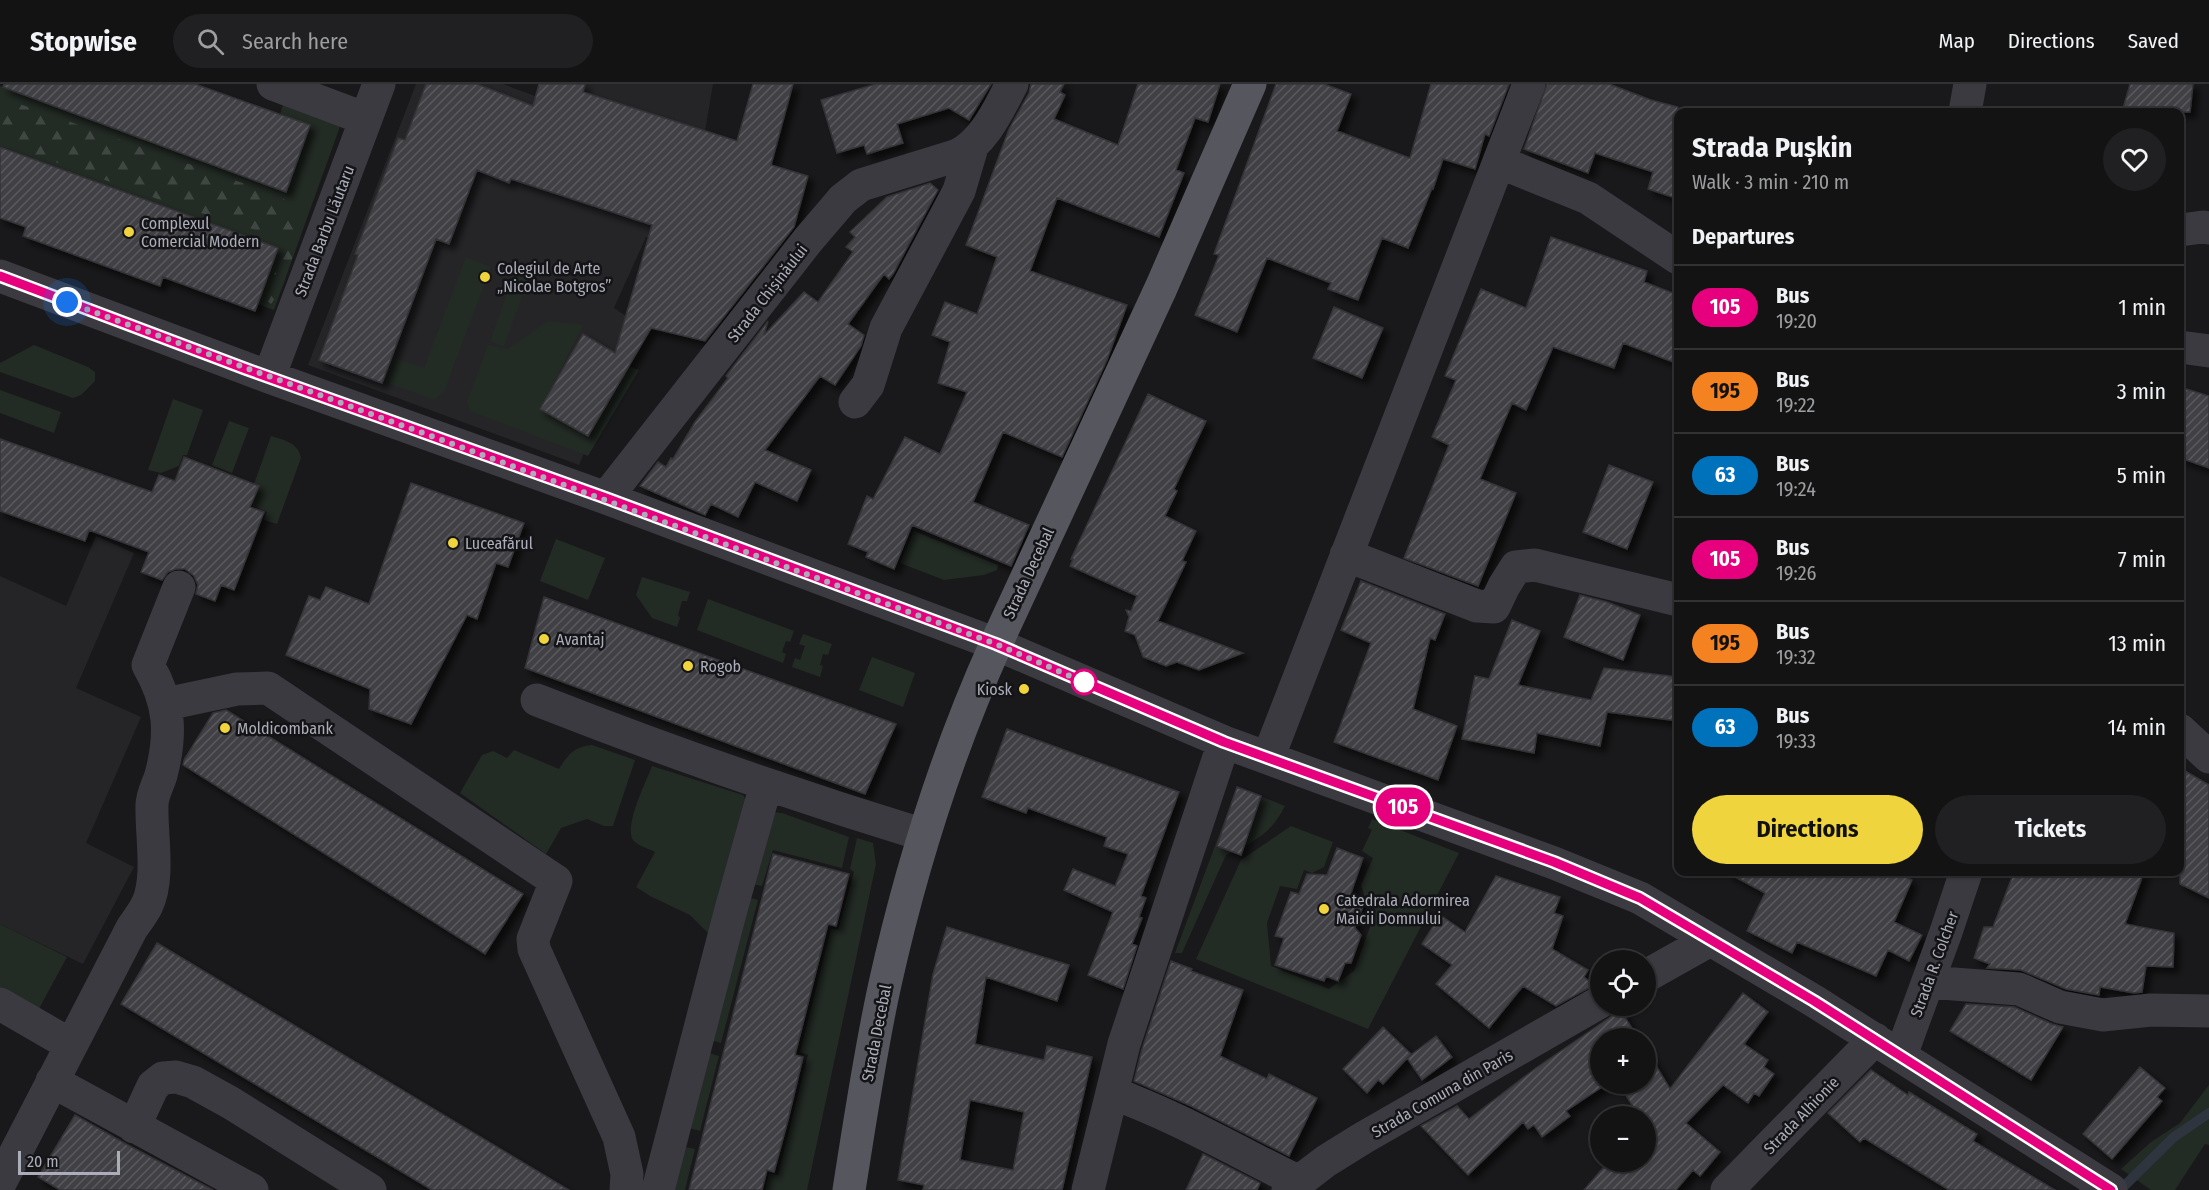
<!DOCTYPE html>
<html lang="en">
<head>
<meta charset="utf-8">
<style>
	:root { --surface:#131314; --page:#202022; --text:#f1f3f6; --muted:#9d9ea0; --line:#323234; --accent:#efd43d }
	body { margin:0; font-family:"Fira Sans Condensed",sans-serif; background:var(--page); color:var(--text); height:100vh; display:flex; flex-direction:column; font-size:22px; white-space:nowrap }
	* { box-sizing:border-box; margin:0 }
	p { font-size:20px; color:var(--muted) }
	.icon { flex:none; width:33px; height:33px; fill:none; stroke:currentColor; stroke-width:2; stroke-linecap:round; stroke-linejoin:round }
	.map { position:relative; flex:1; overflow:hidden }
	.details { position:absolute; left:1674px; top:24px; width:510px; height:768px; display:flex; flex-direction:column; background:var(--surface); border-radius:12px; box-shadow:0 2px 4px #0004,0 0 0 2px var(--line) }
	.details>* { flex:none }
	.badge { padding:0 12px; border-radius:20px; font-size:21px; line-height:39px }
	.buttons { position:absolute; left:1590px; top:866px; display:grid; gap:12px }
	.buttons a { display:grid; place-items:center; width:66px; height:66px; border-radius:50%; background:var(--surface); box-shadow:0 2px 4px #0004,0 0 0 2px var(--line); font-size:30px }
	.scale { position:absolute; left:18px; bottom:15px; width:102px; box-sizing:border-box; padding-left:6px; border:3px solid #abadba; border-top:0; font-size:16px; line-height:21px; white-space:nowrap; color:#abadba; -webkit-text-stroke:4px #141416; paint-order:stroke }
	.you { position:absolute; width:30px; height:30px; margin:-15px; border:4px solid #fff; border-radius:50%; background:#1a73e8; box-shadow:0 0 0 9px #1a73e833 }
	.map>.badge { position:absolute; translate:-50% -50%; box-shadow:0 0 0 3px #fff }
	h2 { padding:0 18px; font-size:22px; line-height:54px }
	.round { display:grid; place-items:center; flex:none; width:63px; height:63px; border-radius:32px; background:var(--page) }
	.head { display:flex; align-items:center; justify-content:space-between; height:102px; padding:0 18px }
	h1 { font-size:28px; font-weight:700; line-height:45px }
	.action { display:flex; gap:12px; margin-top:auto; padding:12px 18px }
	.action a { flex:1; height:69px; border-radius:36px; background:var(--accent); color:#111; font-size:24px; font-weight:700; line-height:69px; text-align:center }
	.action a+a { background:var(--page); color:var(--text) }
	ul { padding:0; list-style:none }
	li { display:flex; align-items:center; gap:18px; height:84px; padding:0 18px; border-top:2px solid var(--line) }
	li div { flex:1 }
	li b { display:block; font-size:22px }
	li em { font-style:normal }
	li .badge { min-width:66px; font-weight:700; text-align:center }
	header { display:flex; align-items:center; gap:36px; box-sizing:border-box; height:84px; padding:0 30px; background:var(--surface); border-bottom:2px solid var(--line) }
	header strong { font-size:28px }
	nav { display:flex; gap:33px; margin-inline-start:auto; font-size:21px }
	.search { width:420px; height:54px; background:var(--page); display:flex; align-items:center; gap:15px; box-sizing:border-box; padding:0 21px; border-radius:33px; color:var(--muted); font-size:22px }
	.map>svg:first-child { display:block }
</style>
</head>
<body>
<header>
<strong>Stopwise</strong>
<div class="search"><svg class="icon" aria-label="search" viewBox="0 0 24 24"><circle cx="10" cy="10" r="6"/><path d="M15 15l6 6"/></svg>Search here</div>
<nav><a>Map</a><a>Directions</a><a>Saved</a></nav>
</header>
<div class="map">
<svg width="2209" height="1106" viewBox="0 0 2209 1106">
	<defs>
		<pattern id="forest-firs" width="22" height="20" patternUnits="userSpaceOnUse" patternTransform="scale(1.5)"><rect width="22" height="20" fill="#232b25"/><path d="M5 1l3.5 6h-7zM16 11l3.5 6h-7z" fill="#404743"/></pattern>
		<pattern id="building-hatch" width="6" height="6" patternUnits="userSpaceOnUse" patternTransform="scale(1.5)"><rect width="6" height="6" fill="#404145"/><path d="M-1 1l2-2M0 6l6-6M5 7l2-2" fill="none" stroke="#595a5e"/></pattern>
		<filter id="shadow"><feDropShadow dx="5.5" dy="5.5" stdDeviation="3" flood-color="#0009"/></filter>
	</defs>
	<rect width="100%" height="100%" fill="#19191b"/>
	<path fill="#252528" d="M 416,0 L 503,0 L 535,12 L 539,0 L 713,0 L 686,161 L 646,153 L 614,224 L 638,240 L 579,381 L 308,281 Z
		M 96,452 L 134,469 L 76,604 L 141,633 L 86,759 L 134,783 L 83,880 L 0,840 L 0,492 L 66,522 Z"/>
	<path fill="#232b25" d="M 0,2 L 286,108 L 310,41 L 280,31 L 284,17 L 342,37 L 274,226 L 257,220 L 278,164 L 0,62 Z
		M 466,173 L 491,183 L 444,308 L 434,316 L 383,297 L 392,273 L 424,284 Z
		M 514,191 L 528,196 L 504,263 L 490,257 Z
		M 548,237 L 583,241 L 541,325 L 587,352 L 628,282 L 639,286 L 588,372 L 470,327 L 467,318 L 488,261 L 508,265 Z
		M 34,261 L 88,283 L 95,288 L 95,297 L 81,311 L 73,314 L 0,288 L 0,279 Z
		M 0,306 L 61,328 L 54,349 L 0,329 Z
		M 173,315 L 203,326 L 187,371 L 183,371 L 179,382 L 161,389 L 148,386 Z
		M 229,337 L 249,344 L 232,389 L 212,381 Z
		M 271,352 C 284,356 299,359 301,374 L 277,440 L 264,436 L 267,428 L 252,422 L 258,402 L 254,400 Z
		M 914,447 L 998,481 L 997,486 L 984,491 L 944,496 L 900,479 Z
		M 556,455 L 605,474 L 588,516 L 540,497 Z
		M 642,493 L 690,508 L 687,517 L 682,517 L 678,531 L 680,534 L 677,543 L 652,534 L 636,511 Z
		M 708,515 L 794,547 L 790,558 L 786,557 L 782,568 L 786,570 L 783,579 L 697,546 Z
		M 803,550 L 832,560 L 828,571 L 823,570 L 820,581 L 823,582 L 820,593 L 792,583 L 795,574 L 800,576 L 805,562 L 799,560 Z
		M 872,573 L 915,589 L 903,623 L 859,606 Z
		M 592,661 L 635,676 L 613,742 L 604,742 L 587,735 L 561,744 L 546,770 L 460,709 L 482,671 L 493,667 L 507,674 L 514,666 L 559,685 C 568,670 574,663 592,661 Z
		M 652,682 L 743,711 L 748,720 L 713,854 L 690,831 L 650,812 L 636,803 L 655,768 C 649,765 639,762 634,757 C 622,745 647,696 652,682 Z
		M 1237,703 L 1285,722 C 1271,750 1254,758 1226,771 L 1182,869 L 1175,869 Z
		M 772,728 L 782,729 L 849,753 L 842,784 L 773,766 L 762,802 L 747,799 Z
		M 1372,735 L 1459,769 L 1368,945 L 1196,875 L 1241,776 L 1291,742 L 1333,758 L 1324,783 L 1312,789 L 1304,786 L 1297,805 L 1280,802 L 1267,839 L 1271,882 L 1329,905 L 1354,887 L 1372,837 L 1361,801 L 1373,774 L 1362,767 L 1372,746 L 1368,744 Z
		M 857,754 L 873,759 L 876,780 L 807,1106 L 765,1106 L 769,1090 L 778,1091 L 808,971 L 800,968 L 831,845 L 838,846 L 854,788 L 850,785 Z
		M 744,812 L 758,816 L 721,959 L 707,955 Z
		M 0,840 L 67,873 L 35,932 L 0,911 Z
		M 705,968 L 719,972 L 700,1047 L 686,1043 Z
		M 2209,1001 L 2209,1061 L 2205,1060 L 2175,1106 L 2151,1106 L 2121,1085 L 2151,1058 L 2180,1039 Z
		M 681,1062 L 695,1065 L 685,1106 L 669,1106 Z"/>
	<path fill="url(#forest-firs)" d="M 0,13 L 282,113 L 300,131 L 300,152 L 281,206 L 271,220 L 265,215 L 278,180 L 282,158 L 272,151 L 166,118 L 0,58 Z"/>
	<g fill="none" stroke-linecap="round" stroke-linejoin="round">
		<path stroke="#2f353f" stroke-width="10" d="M 2120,1106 L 2174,1053 L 2209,1029"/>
	</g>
	<path fill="url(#building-hatch)" stroke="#343337" stroke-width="1.5" fill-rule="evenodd" filter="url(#shadow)" d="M 4,0 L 195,0 L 310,41 L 286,108 L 3,3 Z
		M 426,0 L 477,0 L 533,22 L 539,0 L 585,0 L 583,8 L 737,57 L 753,0 L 793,0 L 771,81 L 808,92 L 794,143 L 705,257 L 651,244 L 588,352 L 540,325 L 583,250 L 615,269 L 652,141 L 511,95 L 509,99 L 477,86 L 449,160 L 436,155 L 382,299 L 319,276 L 358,171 L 355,170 L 398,54 L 405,56 Z
		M 876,0 L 991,0 L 969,36 L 949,24 L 897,40 L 903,59 L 867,70 L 864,61 L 837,69 L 821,16 Z
		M 1031,0 L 1064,0 L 1060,8 L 1065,11 L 1054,35 L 1118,61 L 1138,0 L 1220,0 L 1208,38 L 1195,34 L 1176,86 L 1184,89 L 1159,153 L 1057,114 L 1030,187 L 1127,221 L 1107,276 L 1062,373 L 1003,348 L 973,418 L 1029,441 L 1011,482 L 912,441 L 894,485 L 866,473 L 868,468 L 848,460 L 867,412 L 873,415 L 905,353 L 940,370 L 967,308 L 938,299 L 950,258 L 932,251 L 945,218 L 977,230 L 997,173 L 966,161 L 1009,45 L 1029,9 Z
		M 1276,0 L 1324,0 L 1351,10 L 1337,47 L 1410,74 L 1431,0 L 1509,0 L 1489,52 L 1485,50 L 1475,85 L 1443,75 L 1433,105 L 1432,104 L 1408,164 L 1382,154 L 1358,216 L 1328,205 L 1331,199 L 1267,174 L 1237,248 L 1195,231 L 1219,171 L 1214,170 Z
		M 1547,0 L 1609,0 L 1651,16 L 1678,23 L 1678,115 L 1648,105 L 1653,88 L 1595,69 L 1588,89 L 1524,65 Z
		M 2130,0 L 2193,0 L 2190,28 L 2122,28 Z
		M 0,63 L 278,164 L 255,227 L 163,193 L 160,202 L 23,152 L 26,143 L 0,134 Z
		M 930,99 L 938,106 L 893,190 L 889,195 L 884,190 L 848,240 L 864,251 L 861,262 L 835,301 L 820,292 L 765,366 L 811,386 L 797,417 L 755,398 L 738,433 L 711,420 L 705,431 L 640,402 L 658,378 L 666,383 L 671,374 L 673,375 L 695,338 L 728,294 L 726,292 L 768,237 L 764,251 L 804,208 L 818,218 L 853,168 L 846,163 L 855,153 L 850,148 L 887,113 Z
		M 1551,153 L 1647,187 L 1644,198 L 1678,211 L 1678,280 L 1623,259 L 1614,284 L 1553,263 L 1526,326 L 1512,319 L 1480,395 L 1516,409 L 1478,502 L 1404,474 L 1449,361 L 1432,353 L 1456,296 L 1445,292 L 1481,205 L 1526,224 Z
		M 1334,223 L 1383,244 L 1362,294 L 1313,274 Z
		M 2180,303 L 2209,312 L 2209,384 L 2180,374 Z
		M 1148,310 L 1206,337 L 1174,405 L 1177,407 L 1165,432 L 1196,447 L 1182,477 L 1186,478 L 1158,537 L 1243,569 L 1199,586 L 1177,578 L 1166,582 L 1143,573 L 1135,551 L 1125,547 L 1129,533 L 1126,526 L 1131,527 L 1137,512 L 1070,482 L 1073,475 L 1071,475 Z
		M 0,355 L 152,408 L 159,391 L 175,397 L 184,373 L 259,402 L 250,423 L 264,428 L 234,506 L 221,501 L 215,517 L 196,510 L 198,501 L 194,492 L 185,485 L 176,485 L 168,488 L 162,496 L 141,488 L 149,468 L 89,446 L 85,457 L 0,427 Z
		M 1609,381 L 1653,398 L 1627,465 L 1583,448 Z
		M 411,399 L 524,439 L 508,483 L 496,479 L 477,535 L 467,531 L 411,640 L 369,625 L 370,605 L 286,571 L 309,512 L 320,516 L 326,503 L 369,520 Z
		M 1361,497 L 1445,530 L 1435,556 L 1430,554 L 1413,625 L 1457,642 L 1438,696 L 1334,658 L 1371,559 L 1341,546 Z
		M 1580,511 L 1607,518 L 1640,531 L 1623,576 L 1564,553 Z
		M 544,513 L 896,640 L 865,710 L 525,584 Z
		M 1512,536 L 1540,547 L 1518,601 L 1591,616 L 1604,584 L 1678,593 L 1678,637 L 1607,628 L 1600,662 L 1537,649 L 1534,669 L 1462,655 L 1475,592 L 1489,595 Z
		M 226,626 L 523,810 L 485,870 L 183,681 L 184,676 L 213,629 Z
		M 1007,645 L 1179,708 L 1141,812 L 1146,814 L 1139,833 L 1142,834 L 1132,860 L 1137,862 L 1123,905 L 1088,891 L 1113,828 L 1064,806 L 1073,785 L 1115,802 L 1128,770 L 1104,762 L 1107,753 L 1028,724 L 1026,729 L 982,713 Z
		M 2180,684 L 2209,701 L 2209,814 L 2180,800 Z
		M 1237,703 L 1261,712 L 1241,771 L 1217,762 Z
		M 1337,764 L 1363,774 L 1350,812 L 1365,817 L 1355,844 L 1361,851 L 1351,879 L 1345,879 L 1338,897 L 1326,892 L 1324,897 L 1275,881 L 1284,854 L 1275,852 L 1291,808 L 1299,810 L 1307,790 L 1327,791 Z
		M 773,770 L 849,790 L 836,842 L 828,840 L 795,971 L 803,973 L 788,1036 L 774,1088 L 767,1086 L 762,1106 L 689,1106 Z
		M 1726,788 L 1894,788 L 1912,796 L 1894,838 L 1922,851 L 1909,877 L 1888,866 L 1876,892 L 1797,858 L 1792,869 L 1747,847 L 1765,809 Z
		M 2014,788 L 2144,788 L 2125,840 L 2174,849 L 2173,883 L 2146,882 L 2142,908 L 2134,909 L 2100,903 L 2099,911 L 2066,905 L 2021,886 L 1987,884 L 1990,880 L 1974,874 L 1984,843 L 1993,843 Z
		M 1496,792 L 1560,813 L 1554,829 L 1563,832 L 1552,865 L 1588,886 L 1584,893 L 1594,901 L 1556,922 L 1523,902 L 1489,944 L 1436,900 L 1452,881 L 1422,860 L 1440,831 L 1465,848 Z
		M 947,843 L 1069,881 L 1057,917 L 986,893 L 975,960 L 1044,976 L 1047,962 L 1092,973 L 1062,1106 L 923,1106 L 924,1101 L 898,1096 L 933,890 ZM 970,1016 L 1024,1028 L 1013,1086 L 960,1076 Z
		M 157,859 L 569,1106 L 432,1106 L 121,920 Z
		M 1171,877 L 1192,885 L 1191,887 L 1243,906 L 1220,972 L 1267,995 L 1269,990 L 1317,1014 L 1289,1072 L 1191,1022 L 1134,997 L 1142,965 Z
		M 1743,909 L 1768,928 L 1744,960 L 1768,976 L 1764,983 L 1774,990 L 1759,1012 L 1754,1009 L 1748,1019 L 1723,1001 L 1686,1039 L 1720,1068 L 1700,1092 L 1693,1086 L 1676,1106 L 1584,1106 L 1609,1077 L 1646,1077 L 1646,1032 L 1639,1032 L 1618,999 L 1646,999 L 1646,965 L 1670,1005 Z
		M 1966,920 L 2014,923 L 2052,940 L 2063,943 L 2031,996 L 1950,947 Z
		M 1618,922 L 1638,954 L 1600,954 L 1600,999 L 1608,999 L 1566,1027 L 1570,1032 L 1542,1053 L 1534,1041 L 1528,1045 L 1523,1038 L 1468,1091 L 1421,1042 L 1457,1022 L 1469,1035 L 1536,984 L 1609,934 L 1616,928 Z
		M 1383,943 L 1411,970 L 1383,1000 L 1378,996 L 1367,1009 L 1343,985 Z
		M 1436,952 L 1452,973 L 1422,996 L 1407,974 Z
		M 2140,983 L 2165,1004 L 2157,1013 L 2162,1017 L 2112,1075 L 2083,1050 Z
		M 1871,986 L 1908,1011 L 1909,1008 L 1977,1050 L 1973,1057 L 2055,1106 L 1949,1106 L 1864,1054 L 1860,1058 L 1828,1029 Z
		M 75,1031 L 126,1060 L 213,1106 L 60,1106 L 38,1093 Z
		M 1203,1070 L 1260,1099 L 1257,1106 L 1186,1106 Z"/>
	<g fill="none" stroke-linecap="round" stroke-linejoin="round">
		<path stroke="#3a3a40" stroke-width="33" d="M 273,0 L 366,35
			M 1965,28 L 1970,0
			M 1499,78 L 1588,114 L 1678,174
			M 2180,146 L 2203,143 L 2209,144
			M 0,192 L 269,293 L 606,414 L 996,560 L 1224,658 L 1554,779 L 1640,814 L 1814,917 L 2111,1106
			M 2180,263 L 2209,267
			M 269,293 L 379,0
			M 855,318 L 868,301 L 886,244 L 959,107 L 972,63
			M 606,414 L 808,156 L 843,115 L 861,101 L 958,71 C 985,57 998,26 1012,0
			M 1346,471 L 1477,522 L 1494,523 L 1504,502 L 1516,483 L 1535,481 L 1678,516
			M 537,616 C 664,666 793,711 924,751
			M 166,620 L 237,605 L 268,604 L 556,797 L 533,855 L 534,865 L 619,1053 L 627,1090 L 626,1106
			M 2180,646 L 2209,673
			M 1268,674 L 1529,0
			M 1646,892 L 1710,856
			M 1928,898 L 2019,905 L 2060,923 L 2103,931 L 2151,926 L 2209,927
			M 0,920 L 71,961
			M 1901,971 L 1946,848 L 1966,788
			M 52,997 L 252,1106
			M 1112,1009 C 1176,1032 1236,1067 1297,1097
			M 134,1043 L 153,1002 L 163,994 L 176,993 L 193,998 L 231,1019 L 370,1106
			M 0,1099 L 132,844 C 137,837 143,829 147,821 C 160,794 151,751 152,721 C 152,711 158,701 161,691 C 172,649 170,619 148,581 L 179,503
			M 658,1106 L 730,829 L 766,701
			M 1088,1106 L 1124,960 L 1224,658
			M 1288,1106 L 1326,1077 L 1363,1054 L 1600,918
			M 1727,1106 L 1875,955"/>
		<path stroke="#56565f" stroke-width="33" d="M 849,1106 C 860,1037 870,968 885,900 C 911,783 947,669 996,560 L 1161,204 L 1250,0"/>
	</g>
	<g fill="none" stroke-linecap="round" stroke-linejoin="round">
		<g stroke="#fff" stroke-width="14">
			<path id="line" d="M 0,192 L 246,285 L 606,414 L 996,560 L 1224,658 L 1554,778 L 1640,814 L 1814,917 L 2111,1106"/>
		</g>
		<use href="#line" stroke="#e6007e" stroke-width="9"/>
		<path stroke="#abadba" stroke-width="6" stroke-dasharray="0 10.8" d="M 67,218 L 996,560 L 1084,598"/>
	</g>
	<g fill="#efd43d" stroke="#141416" stroke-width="2">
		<circle cx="129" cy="148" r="6"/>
		<circle cx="485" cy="193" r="6"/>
		<circle cx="453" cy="459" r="6"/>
		<circle cx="544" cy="555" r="6"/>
		<circle cx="688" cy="582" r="6"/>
		<circle cx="1024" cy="605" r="6"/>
		<circle cx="225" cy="644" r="6"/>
		<circle cx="1324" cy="825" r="6"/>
	</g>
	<circle fill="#fff" stroke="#e6007e" stroke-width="3" cx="1084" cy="598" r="12"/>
	<g text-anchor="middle" stroke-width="5" stroke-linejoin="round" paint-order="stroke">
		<g font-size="16" fill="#abadba" stroke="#141416" text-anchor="start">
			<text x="141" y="145">Complexul<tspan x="141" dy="18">Comercial Modern</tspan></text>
			<text x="497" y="190">Colegiul de Arte<tspan x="497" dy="18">„Nicolae Botgros”</tspan></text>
			<text x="465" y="465">Luceafărul</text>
			<text x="556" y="561">Аvantaj</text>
			<text x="700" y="588">Rogob</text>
			<text x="1012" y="611" text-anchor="end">Kiosk</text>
			<text x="237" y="650">Moldicombank</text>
			<text x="1336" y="822">Catedrala Adormirea<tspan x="1336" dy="18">Maicii Domnului</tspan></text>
		</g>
		<g font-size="16" fill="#abadba" stroke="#141416">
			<text transform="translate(324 147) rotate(-69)" y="6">Strada Barbu Lăutaru</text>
			<text transform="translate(767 209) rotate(-52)" y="6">Strada Chișinăului</text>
			<text transform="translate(1028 489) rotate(-65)" y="6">Strada Decebal</text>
			<text transform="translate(1934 880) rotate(-70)" y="6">Strada R. Colcher</text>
			<text transform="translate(876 949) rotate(-79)" y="6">Strada Decebal</text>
			<text transform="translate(1442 1009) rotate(-30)" y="6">Strada Comuna din Paris</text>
			<text transform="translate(1801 1031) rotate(-46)" y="6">Strada Alhionie</text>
		</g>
	</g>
</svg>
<div class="buttons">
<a><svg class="icon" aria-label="locate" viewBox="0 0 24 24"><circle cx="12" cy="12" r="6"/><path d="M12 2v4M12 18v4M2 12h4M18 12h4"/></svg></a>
<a>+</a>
<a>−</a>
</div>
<div class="scale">20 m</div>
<div class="you" style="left:67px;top:218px"></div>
<b class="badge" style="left:1403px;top:723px;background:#e6007e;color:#fff">105</b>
<section class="details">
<div class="head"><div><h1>Strada Pușkin</h1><p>Walk · 3 min · 210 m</p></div><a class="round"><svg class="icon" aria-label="heart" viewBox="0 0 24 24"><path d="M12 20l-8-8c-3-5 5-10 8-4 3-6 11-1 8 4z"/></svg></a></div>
<h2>Departures</h2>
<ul>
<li><span class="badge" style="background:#e6007e;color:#fff">105</span><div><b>Bus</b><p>19:20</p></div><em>1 min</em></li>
<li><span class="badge" style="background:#f58220;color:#111">195</span><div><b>Bus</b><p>19:22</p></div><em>3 min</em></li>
<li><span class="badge" style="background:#0072bc;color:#fff">63</span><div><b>Bus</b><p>19:24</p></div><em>5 min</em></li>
<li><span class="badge" style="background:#e6007e;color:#fff">105</span><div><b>Bus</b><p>19:26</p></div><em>7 min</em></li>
<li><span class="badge" style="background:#f58220;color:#111">195</span><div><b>Bus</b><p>19:32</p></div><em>13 min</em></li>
<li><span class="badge" style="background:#0072bc;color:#fff">63</span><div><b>Bus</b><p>19:33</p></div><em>14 min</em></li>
</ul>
<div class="action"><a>Directions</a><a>Tickets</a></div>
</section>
</div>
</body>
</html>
